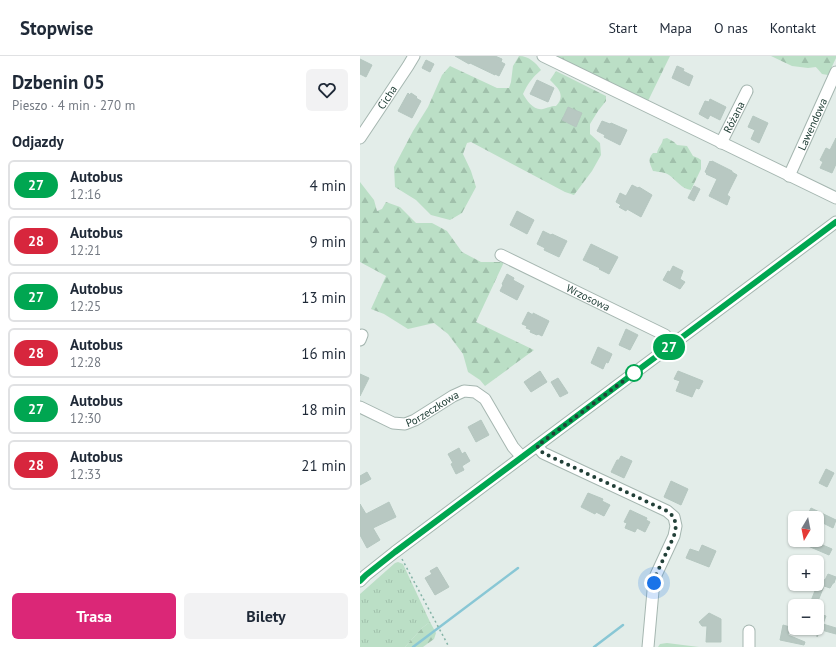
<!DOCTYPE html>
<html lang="pl">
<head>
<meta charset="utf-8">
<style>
	:root { --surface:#fff; --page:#f2f2f3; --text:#1f2937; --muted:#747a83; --line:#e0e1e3; --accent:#db2777 }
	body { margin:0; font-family:"PT Sans",sans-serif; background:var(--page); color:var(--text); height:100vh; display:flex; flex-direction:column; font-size:15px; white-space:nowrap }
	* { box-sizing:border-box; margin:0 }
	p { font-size:13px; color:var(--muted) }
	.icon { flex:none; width:22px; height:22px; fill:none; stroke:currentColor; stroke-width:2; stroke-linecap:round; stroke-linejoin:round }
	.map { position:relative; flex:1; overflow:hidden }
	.sheet { display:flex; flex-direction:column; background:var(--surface); width:360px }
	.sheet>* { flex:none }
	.badge { padding:0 8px; border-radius:13px; font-size:14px; line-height:26px }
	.needle { width:26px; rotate:190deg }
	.fabs { position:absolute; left:428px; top:455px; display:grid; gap:8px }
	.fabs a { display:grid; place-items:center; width:36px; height:36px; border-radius:6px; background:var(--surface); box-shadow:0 1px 3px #0004; font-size:20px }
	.you { position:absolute; width:20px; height:20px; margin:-10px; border:3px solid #fff; border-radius:50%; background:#1a73e8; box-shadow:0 0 0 6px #1a73e833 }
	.map>.badge { position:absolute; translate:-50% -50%; box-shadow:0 0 0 2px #fff }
	h2 { padding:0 12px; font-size:15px; line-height:36px }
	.round { display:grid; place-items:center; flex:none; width:42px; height:42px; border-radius:6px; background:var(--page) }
	.overview { display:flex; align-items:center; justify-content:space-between; height:68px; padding:0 12px }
	h1 { font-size:19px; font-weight:700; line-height:30px }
	.action { display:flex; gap:8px; margin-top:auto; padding:8px 12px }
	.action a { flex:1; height:46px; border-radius:6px; background:var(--accent); color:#fff; font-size:16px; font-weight:700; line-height:46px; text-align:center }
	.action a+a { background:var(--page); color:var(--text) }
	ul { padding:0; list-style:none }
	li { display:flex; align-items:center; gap:12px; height:50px; margin:0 8px 6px; padding:0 4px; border:2px solid var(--line); border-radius:6px }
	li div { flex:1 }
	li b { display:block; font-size:15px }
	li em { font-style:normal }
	li .badge { min-width:44px; font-weight:700; text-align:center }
	header { display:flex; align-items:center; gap:24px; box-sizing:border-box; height:56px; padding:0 20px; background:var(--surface); border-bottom:1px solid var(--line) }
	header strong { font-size:19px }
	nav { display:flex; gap:22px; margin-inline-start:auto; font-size:14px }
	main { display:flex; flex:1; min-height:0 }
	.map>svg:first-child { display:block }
</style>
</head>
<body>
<header>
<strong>Stopwise</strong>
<nav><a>Start</a><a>Mapa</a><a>O nas</a><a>Kontakt</a></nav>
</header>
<main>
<section class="sheet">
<div class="overview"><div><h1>Dzbenin 05</h1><p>Pieszo · 4 min · 270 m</p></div><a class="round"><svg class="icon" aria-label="heart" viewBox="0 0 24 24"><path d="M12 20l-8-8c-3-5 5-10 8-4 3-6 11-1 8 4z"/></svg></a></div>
<h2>Odjazdy</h2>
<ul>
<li><span class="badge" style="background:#00a651;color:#fff">27</span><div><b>Autobus</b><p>12:16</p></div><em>4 min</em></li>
<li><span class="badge" style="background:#d7263d;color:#fff">28</span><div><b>Autobus</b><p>12:21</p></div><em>9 min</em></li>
<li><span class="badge" style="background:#00a651;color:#fff">27</span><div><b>Autobus</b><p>12:25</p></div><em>13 min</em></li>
<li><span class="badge" style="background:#d7263d;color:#fff">28</span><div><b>Autobus</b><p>12:28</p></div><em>16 min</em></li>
<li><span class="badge" style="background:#00a651;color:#fff">27</span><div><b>Autobus</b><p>12:30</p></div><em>18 min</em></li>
<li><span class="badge" style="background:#d7263d;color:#fff">28</span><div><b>Autobus</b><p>12:33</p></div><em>21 min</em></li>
</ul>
<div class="action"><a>Trasa</a><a>Bilety</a></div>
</section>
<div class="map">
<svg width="476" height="591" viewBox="0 0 476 591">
	<defs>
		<pattern id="grass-tufts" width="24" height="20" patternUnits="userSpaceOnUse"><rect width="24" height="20" fill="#bbdfc6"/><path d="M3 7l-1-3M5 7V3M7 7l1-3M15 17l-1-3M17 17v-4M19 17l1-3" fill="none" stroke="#a0c0ab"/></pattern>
		<pattern id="forest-firs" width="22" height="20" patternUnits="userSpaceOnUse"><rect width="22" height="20" fill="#bbdfc6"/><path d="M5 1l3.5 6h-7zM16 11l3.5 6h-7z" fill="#a0c0ab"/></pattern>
	</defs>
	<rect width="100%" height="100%" fill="#e3ede9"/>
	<path fill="url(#grass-tufts)" d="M 38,506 L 43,508 L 70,566 L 62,572 L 45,591 L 0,591 L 0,538 L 35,507 Z"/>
	<path fill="url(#forest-firs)" d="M 159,0 C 169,0 176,7 181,14 C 172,22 168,27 163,38 C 167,45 174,55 183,53 C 188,52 190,50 196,50 C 206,39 198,32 190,24 L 196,15 L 246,40 L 246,45 L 238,55 L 230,68 L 230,78 L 240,87 L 241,99 L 232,115 L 214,139 L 205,136 L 111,86 L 107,87 L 103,98 L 111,115 L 116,131 L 102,157 L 90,164 L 71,159 L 56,144 L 35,131 L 34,111 L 53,75 L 68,51 L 82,19 L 90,10 L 137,32 L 149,32 L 151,26 L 153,10 Z
		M 195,0 L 310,0 L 288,45 Z
		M 411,0 L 476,0 L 476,2 L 468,19 L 462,18 L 456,11 L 448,12 L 432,10 Z
		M 307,82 L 314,86 L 317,89 L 327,90 L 333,100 L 338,102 L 341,104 L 341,113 L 331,134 C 322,133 316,124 309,119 C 305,116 299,116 293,115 C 290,107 287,104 293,97 L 297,97 C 298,91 302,89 303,83 Z
		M 0,126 L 14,144 L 17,155 L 22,153 L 26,146 L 40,151 L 56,167 L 72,167 L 87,175 L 102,196 L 121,206 L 144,206 L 116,266 L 174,294 L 125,330 L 120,324 L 108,316 L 103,298 L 88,278 L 74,267 L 48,273 L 24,258 L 11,253 L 26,220 L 0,206 Z
		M 70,566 L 76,577 L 74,583 L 63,591 L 45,591 L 62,572 Z
		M 307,587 L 339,591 L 298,591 L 300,588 Z"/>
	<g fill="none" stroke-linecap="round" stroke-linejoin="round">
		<path stroke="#89c7d5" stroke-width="2.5" d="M 53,591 L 158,512
			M 234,591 L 263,569"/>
	</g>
	<path fill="#b8c8c2" stroke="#b5c7c0" d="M 95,0 L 135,0 L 142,3 L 141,6 L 145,8 L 139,20 L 135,18 L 135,19 L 110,7 L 109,8 Z
		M 0,3 L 12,9 L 6,21 L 0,18 Z
		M 66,4 L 74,8 L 70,16 L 62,12 Z
		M 317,10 L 324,13 L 323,15 L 333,20 L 329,30 L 312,22 Z
		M 177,24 L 194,32 L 188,46 L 170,38 Z
		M 48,37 L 50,39 L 51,37 L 57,41 L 56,42 L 61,45 L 52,62 L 38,55 Z
		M 350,43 L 366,51 L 360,64 L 350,59 L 348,63 L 339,58 L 345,45 L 349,46 Z
		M 208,51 L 222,57 L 216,71 L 202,64 Z
		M 393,60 L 408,67 L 399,87 L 391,83 L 395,74 L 388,71 Z
		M 242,65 L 250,68 L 251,67 L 267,74 L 260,89 L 244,81 L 245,79 L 237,75 Z
		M 476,82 L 476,108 L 472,117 L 460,112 L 463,106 L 460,104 L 466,92 L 470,94 Z
		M 350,105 L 351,106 L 352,105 L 372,115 L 372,116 L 377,119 L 367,139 L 370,141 L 367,149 L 349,140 L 357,123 L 346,118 L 347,117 L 345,116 Z
		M 272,129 L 278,132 L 279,131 L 292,139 L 281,161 L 267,153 L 266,155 L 259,151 L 261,149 L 256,146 L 260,137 L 266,140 Z
		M 334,130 L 340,133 L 334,145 L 328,142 Z
		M 157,155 L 174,164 L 167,178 L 150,169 Z
		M 183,175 L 191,179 L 192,178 L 207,185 L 199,201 L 184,194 L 185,192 L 177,188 Z
		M 231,188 L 258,201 L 249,218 L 239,213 L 240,212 L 223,204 Z
		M 313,210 L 323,215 L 320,223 L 325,226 L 320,233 L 303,224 L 308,215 L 310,216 Z
		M 147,218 L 154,222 L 153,224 L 164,230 L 157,244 L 140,235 L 143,229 L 142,228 Z
		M 168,256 L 173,259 L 173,257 L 189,265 L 182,280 L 178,278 L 177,279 L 170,276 L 171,274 L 166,272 L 167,270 L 162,268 Z
		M 266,273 L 278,279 L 270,294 L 259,289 Z
		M 238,291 L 252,298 L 248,307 L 246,306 L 243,313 L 231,307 Z
		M 180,315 L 187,326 L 171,336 L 164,326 Z
		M 318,315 L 343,325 L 339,333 L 336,332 L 332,341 L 316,335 L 320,325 L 314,323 Z
		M 0,318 L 9,322 L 0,340 Z
		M 198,322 L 208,337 L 200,341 L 191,326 Z
		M 121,364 L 129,379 L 116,386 L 108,371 Z
		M 99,392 L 102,398 L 105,396 L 110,405 L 102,410 L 104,414 L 96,418 L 91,408 L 93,407 L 88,398 Z
		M 261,400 L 272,405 L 264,422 L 251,416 L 257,404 L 259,404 Z
		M 466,413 L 474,417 L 467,431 L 459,427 Z
		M 7,416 L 11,423 L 0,429 L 0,420 Z
		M 311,425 L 328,433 L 321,449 L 304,441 Z
		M 228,437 L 243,443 L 242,445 L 250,449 L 244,460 L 236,456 L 235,458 L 221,451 Z
		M 29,446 L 36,461 L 13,472 L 20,484 L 7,492 L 0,479 L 0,448 L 6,458 Z
		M 451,452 L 476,464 L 473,472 L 457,464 L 457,462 L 446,462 Z
		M 270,454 L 287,462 L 286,464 L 290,466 L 285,476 L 277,472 L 275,476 L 265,472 L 267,467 L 264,466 Z
		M 451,484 L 472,493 L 469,499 L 448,490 Z
		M 342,489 L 356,495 L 349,511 L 326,502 L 330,493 L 339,496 Z
		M 77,511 L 89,531 L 75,539 L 65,522 L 72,518 L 70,515 Z
		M 468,518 L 476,521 L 474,527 L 473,527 L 470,532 L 464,530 L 456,550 L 449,550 L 460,522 L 465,524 Z
		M 349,557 L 361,563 L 361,586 L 346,586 L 347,570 L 342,570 L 339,566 Z
		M 457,557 L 466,560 L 463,568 L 476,572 L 476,578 L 465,575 L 461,573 L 457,581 Z
		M 423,569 L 430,571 L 428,579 L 445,586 L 444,589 L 420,584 Z"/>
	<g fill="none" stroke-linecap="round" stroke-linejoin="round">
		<g stroke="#a5b6b0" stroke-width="13">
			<g id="minor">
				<path d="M 183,0 L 476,142"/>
				<path id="s1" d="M 0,82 L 48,10 L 54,0"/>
				<path id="s2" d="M 361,87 L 387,35"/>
				<path id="s3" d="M 429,120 L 476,16"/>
				<path id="s4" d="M 141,199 L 305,279 L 313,288"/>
				<path d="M 0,284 L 2,279"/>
				<path id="s5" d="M 0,351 L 33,367 L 45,368 L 55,364 L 93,340 L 104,335 L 115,336 L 125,343 L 153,391 L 162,401"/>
				<path d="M 177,390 L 183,397 L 307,455 L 314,461 L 316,470 L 314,480 L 296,519 L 293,535 L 288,591"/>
				<path d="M 0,525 L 6,519 L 35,496 L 476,166"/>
				<path d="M 389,575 L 389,591"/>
			</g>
		</g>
		<path stroke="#82b2a5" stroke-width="1.5" stroke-dasharray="2 3" stroke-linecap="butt" d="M 42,503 L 89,591"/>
		<use href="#minor" stroke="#fff" stroke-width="11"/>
	</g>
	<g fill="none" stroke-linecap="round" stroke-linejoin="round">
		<g stroke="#fff" stroke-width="9">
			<path id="line" d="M 0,525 L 6,519 L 35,496 L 476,166"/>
		</g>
		<use href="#line" stroke="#00a651" stroke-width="6"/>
		<path stroke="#224038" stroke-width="4" stroke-dasharray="0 7.2" d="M 274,317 L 177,390 L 183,397 L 307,455 L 314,461 L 316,470 L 314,480 L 296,519 L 294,527"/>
	</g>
	<circle fill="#fff" stroke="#00a651" stroke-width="2" cx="274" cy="317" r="8"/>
	<g text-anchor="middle" stroke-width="3" stroke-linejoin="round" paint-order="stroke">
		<g font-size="11" fill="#224038" stroke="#f4faf7">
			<text dy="4" stroke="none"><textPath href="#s1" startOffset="49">Cicha</textPath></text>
			<text dy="4" stroke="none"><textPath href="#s2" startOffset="29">Różana</textPath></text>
			<text dy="4" stroke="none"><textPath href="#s3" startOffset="57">Lawendowa</textPath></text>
			<text dy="4" stroke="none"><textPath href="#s4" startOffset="97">Wrzosowa</textPath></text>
			<text dy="4" stroke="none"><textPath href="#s5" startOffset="80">Porzeczkowa</textPath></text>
		</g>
	</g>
</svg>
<div class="fabs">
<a><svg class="needle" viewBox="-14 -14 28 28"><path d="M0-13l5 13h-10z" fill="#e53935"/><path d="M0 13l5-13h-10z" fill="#747a83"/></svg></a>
<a>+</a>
<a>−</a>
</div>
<div class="you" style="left:294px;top:527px"></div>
<b class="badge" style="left:309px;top:291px;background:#00a651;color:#fff">27</b>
</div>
</main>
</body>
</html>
